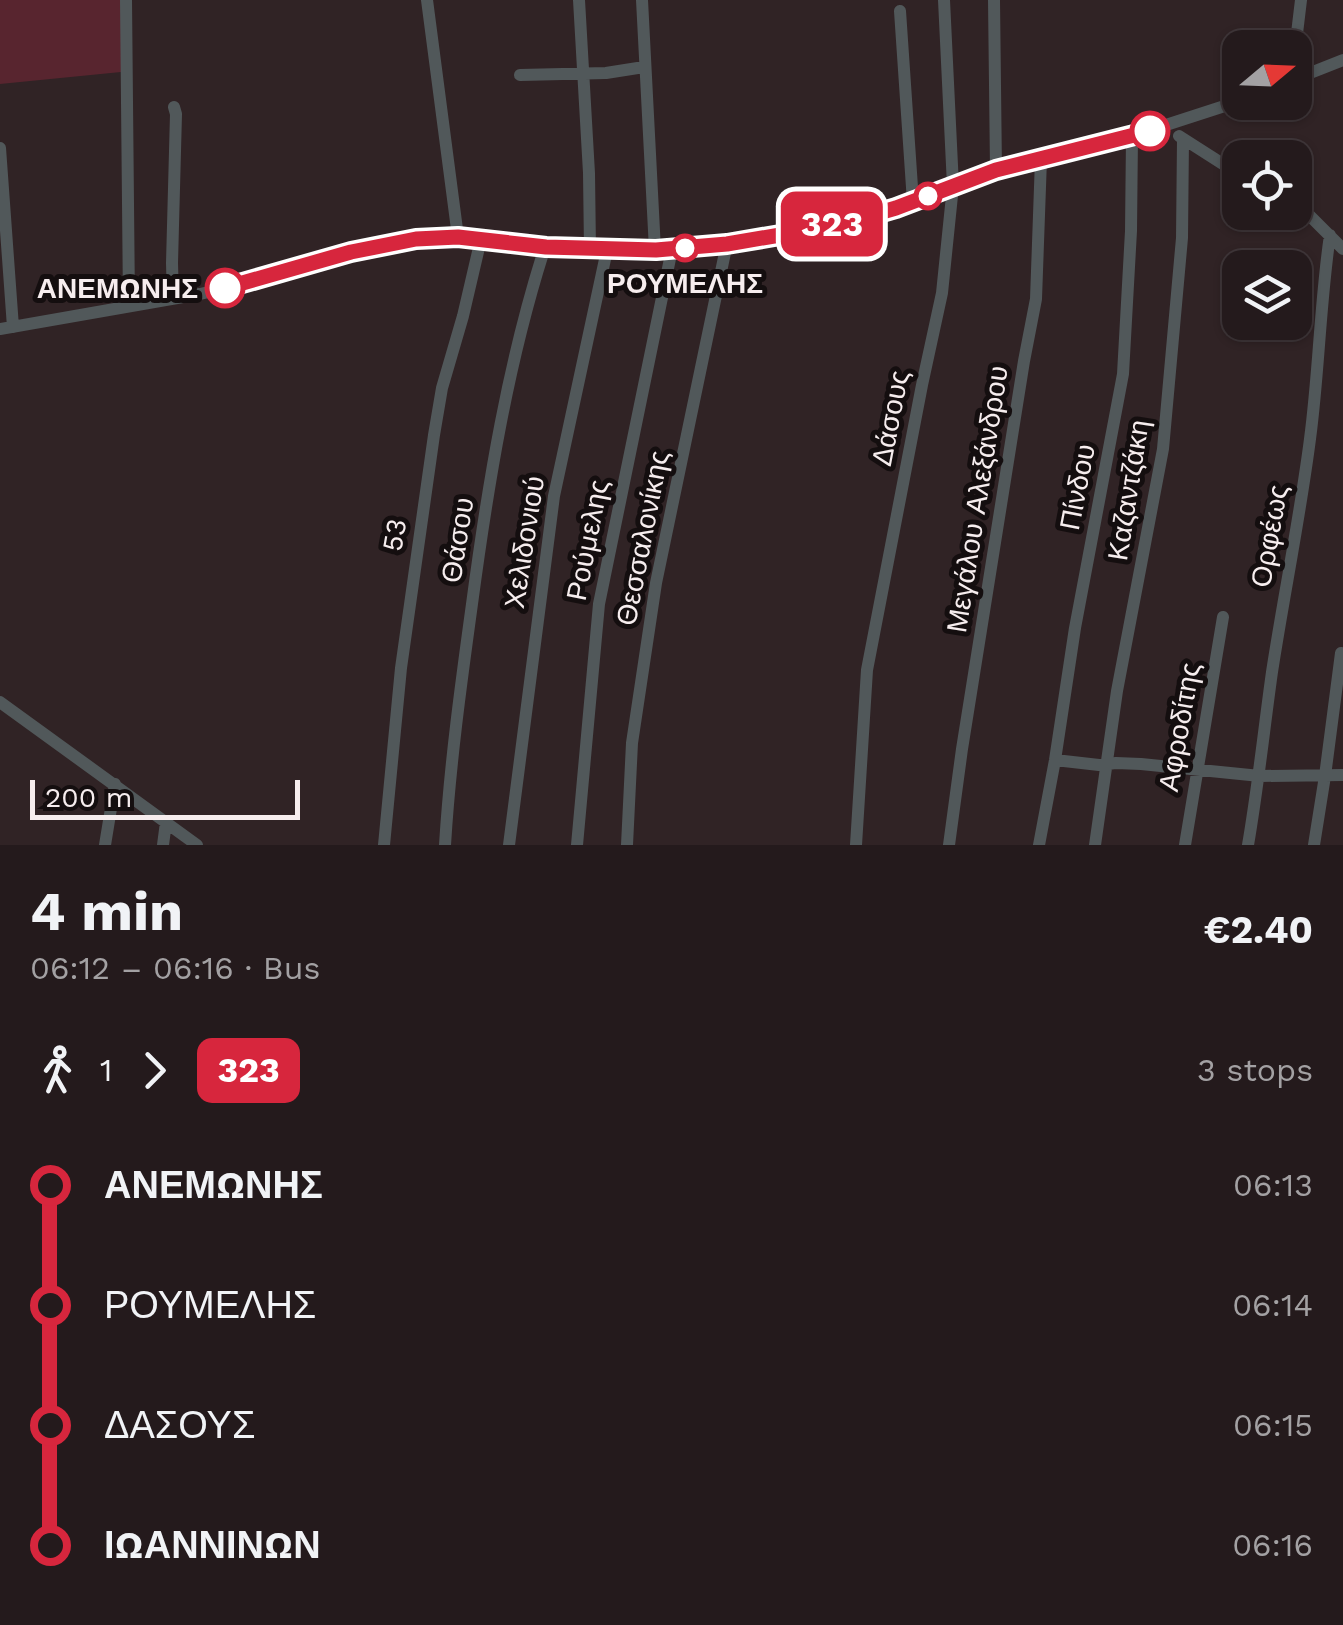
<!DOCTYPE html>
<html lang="en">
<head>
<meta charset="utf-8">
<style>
	:root { --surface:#241a1c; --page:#2c2325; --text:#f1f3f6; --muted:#a3a1a3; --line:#41383b }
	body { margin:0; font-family:"Work Sans",sans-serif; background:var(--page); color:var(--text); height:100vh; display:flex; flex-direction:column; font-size:38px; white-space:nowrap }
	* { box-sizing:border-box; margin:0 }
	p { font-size:32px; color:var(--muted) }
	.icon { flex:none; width:55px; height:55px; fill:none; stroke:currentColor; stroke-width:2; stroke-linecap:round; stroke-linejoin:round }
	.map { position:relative; height:845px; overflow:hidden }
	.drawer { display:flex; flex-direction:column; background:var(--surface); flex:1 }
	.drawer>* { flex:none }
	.badge { padding:0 20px; border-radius:15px; font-size:35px; line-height:65px }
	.needle { width:65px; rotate:71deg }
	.controls { position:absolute; left:1222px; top:30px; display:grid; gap:20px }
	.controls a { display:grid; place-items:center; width:90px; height:90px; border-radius:20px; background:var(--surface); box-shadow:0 2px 8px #0004,0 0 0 2px var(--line); font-size:50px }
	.scale { position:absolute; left:30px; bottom:25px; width:270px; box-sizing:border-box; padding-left:10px; border:5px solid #f6edee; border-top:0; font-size:28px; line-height:35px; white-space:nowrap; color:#f6edee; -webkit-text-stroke:8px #140e0f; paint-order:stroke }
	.map>.badge { position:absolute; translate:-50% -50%; box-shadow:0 0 0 5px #fff }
	.legs { display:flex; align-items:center; gap:15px; height:110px; padding:0 30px; font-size:32px }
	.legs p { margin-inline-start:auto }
	.summary { display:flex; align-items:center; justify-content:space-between; height:170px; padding:0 30px }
	h1 { font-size:55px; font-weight:700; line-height:75px }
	ul { padding:0 30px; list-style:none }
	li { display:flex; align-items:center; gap:35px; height:120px; font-size:38px }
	li i { display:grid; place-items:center; width:15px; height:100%; margin:0 12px; background:currentColor }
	li i::after { content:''; width:25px; height:25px; margin:-12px; border:8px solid; border-radius:50%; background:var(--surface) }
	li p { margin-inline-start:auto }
	li:first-child i { background:linear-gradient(#0000 50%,currentColor 0) }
	li:last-child i { background:linear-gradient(currentColor 50%,#0000 0) }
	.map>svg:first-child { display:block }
</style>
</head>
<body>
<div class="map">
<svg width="1343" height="845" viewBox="0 0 1343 845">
	<rect width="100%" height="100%" fill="#302325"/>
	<path fill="#58252f" d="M 0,0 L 121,0 L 121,72 L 0,84 Z"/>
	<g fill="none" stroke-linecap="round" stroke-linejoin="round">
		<path stroke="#51585a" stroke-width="12" d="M 126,0 L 129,305
			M 427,0 L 458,237
			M 579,0 L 589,173 L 590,250
			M 642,0 L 655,250
			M 994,0 L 996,170
			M 900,11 L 913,202
			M 1295,50 L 1301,0
			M 520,75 L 606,73 L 644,67
			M 1295,79 L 1343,60
			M 1179,136 L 1240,175
			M 0,148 L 13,327
			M 1295,207 L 1310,216 L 1343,249
			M 173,299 L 172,263 L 176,114 L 174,107
			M 0,329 L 200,294 L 239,285 L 351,251 L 416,239 L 458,237 L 571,249 L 655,250 L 727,243 L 786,234 L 896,208 L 996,170 L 1132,136 L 1240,101
			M 0,702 L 197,845
			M 1055,760 L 1099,765 L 1116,763 L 1141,764 L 1260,776 L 1343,775
			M 105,845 L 115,784
			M 163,845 L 166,822
			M 384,845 L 401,668 L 434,435 L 442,388 L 463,316 L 481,239
			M 445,845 C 450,764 461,684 472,604 C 488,484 508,362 545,247
			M 509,845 L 554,496 L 607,250
			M 577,845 L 599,604 L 672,249
			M 627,845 L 632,743 L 656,583 L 727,243
			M 856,845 L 867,670 L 922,385 L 942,293 L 953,186 L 944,0
			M 949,845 L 962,749 L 1024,361 L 1036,299 L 1041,159
			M 1039,845 L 1055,760 L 1075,628 L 1123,374 L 1131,231 L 1132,136
			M 1095,845 L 1117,691 L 1163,449 L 1182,238 L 1183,139
			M 1185,845 L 1223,617
			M 1248,845 C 1258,787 1264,729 1272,672 C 1284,594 1300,517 1310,439 C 1319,371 1320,303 1330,235
			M 1314,845 L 1325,776 L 1341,653"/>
	</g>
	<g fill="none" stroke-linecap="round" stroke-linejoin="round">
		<g stroke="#fff" stroke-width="22">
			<path id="line-1" d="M 225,288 L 351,252 L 416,239 L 458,237 L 546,247 L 656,250 L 727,244 L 786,234 L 872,215 L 896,208 L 996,170 L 1150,131"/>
		</g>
		<use href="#line-1" stroke="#d7263d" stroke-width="15"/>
	</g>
	<g fill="#fff" stroke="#d7263d" stroke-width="5">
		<circle cx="1150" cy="131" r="18"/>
		<circle cx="928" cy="196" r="12"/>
		<circle cx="685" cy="248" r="12"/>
		<circle cx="225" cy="288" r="18"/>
	</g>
	<g text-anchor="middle" stroke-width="10" stroke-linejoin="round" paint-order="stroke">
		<g font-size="28" font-weight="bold" fill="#f6edee" stroke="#140e0f">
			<text x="685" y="293">ΡΟΥΜΕΛΗΣ</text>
			<text x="198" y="298" text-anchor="end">ΑΝΕΜΩΝΗΣ</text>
		</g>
		<g font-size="28" fill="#f6edee" stroke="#140e0f">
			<text transform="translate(890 418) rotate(-79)" y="10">Δάσους</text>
			<text transform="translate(1077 487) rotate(-79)" y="10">Πίνδου</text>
			<text transform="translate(1128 490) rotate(-81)" y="10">Καζαντζάκη</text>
			<text transform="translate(977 499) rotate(-81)" y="10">Μεγάλου Αλεξάνδρου</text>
			<text transform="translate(394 535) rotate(-80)" y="10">53</text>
			<text transform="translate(1269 536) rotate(-80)" y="10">Ορφέως</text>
			<text transform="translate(642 538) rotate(-79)" y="10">Θεσσαλονίκης</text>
			<text transform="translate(457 540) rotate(-81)" y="10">Θάσου</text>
			<text transform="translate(587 540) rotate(-79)" y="10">Ρούμελης</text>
			<text transform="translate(524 542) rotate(-81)" y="10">Χελιδονιού</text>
			<text transform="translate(1179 727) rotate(-80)" y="10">Αφροδίτης</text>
		</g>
	</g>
</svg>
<div class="controls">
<a><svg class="needle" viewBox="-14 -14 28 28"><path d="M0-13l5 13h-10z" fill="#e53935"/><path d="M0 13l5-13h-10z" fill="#a3a1a3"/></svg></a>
<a><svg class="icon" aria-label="locate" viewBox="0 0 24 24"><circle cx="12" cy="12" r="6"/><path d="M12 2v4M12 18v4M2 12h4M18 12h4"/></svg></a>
<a><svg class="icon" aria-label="layers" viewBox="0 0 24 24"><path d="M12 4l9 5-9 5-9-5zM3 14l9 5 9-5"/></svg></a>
</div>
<div class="scale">200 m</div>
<b class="badge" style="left:832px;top:224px;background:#d7263d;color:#fff">323</b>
</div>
<section class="drawer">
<div class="summary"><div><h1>4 min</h1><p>06:12 – 06:16 · Bus</p></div><b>€2.40</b></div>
<div class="legs"><svg class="icon" aria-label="walk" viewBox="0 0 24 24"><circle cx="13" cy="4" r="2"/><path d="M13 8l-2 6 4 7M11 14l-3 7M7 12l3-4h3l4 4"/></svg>1<svg class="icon" aria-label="forward" viewBox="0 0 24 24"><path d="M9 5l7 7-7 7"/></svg><b class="badge" style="background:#d7263d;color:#fff">323</b><p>3 stops</p></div>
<ul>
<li><i style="color:#d7263d"></i><b>ΑΝΕΜΩΝΗΣ</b><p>06:13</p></li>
<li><i style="color:#d7263d"></i><span>ΡΟΥΜΕΛΗΣ</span><p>06:14</p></li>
<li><i style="color:#d7263d"></i><span>ΔΑΣΟΥΣ</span><p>06:15</p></li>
<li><i style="color:#d7263d"></i><b>ΙΩΑΝΝΙΝΩΝ</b><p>06:16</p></li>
</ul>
</section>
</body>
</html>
